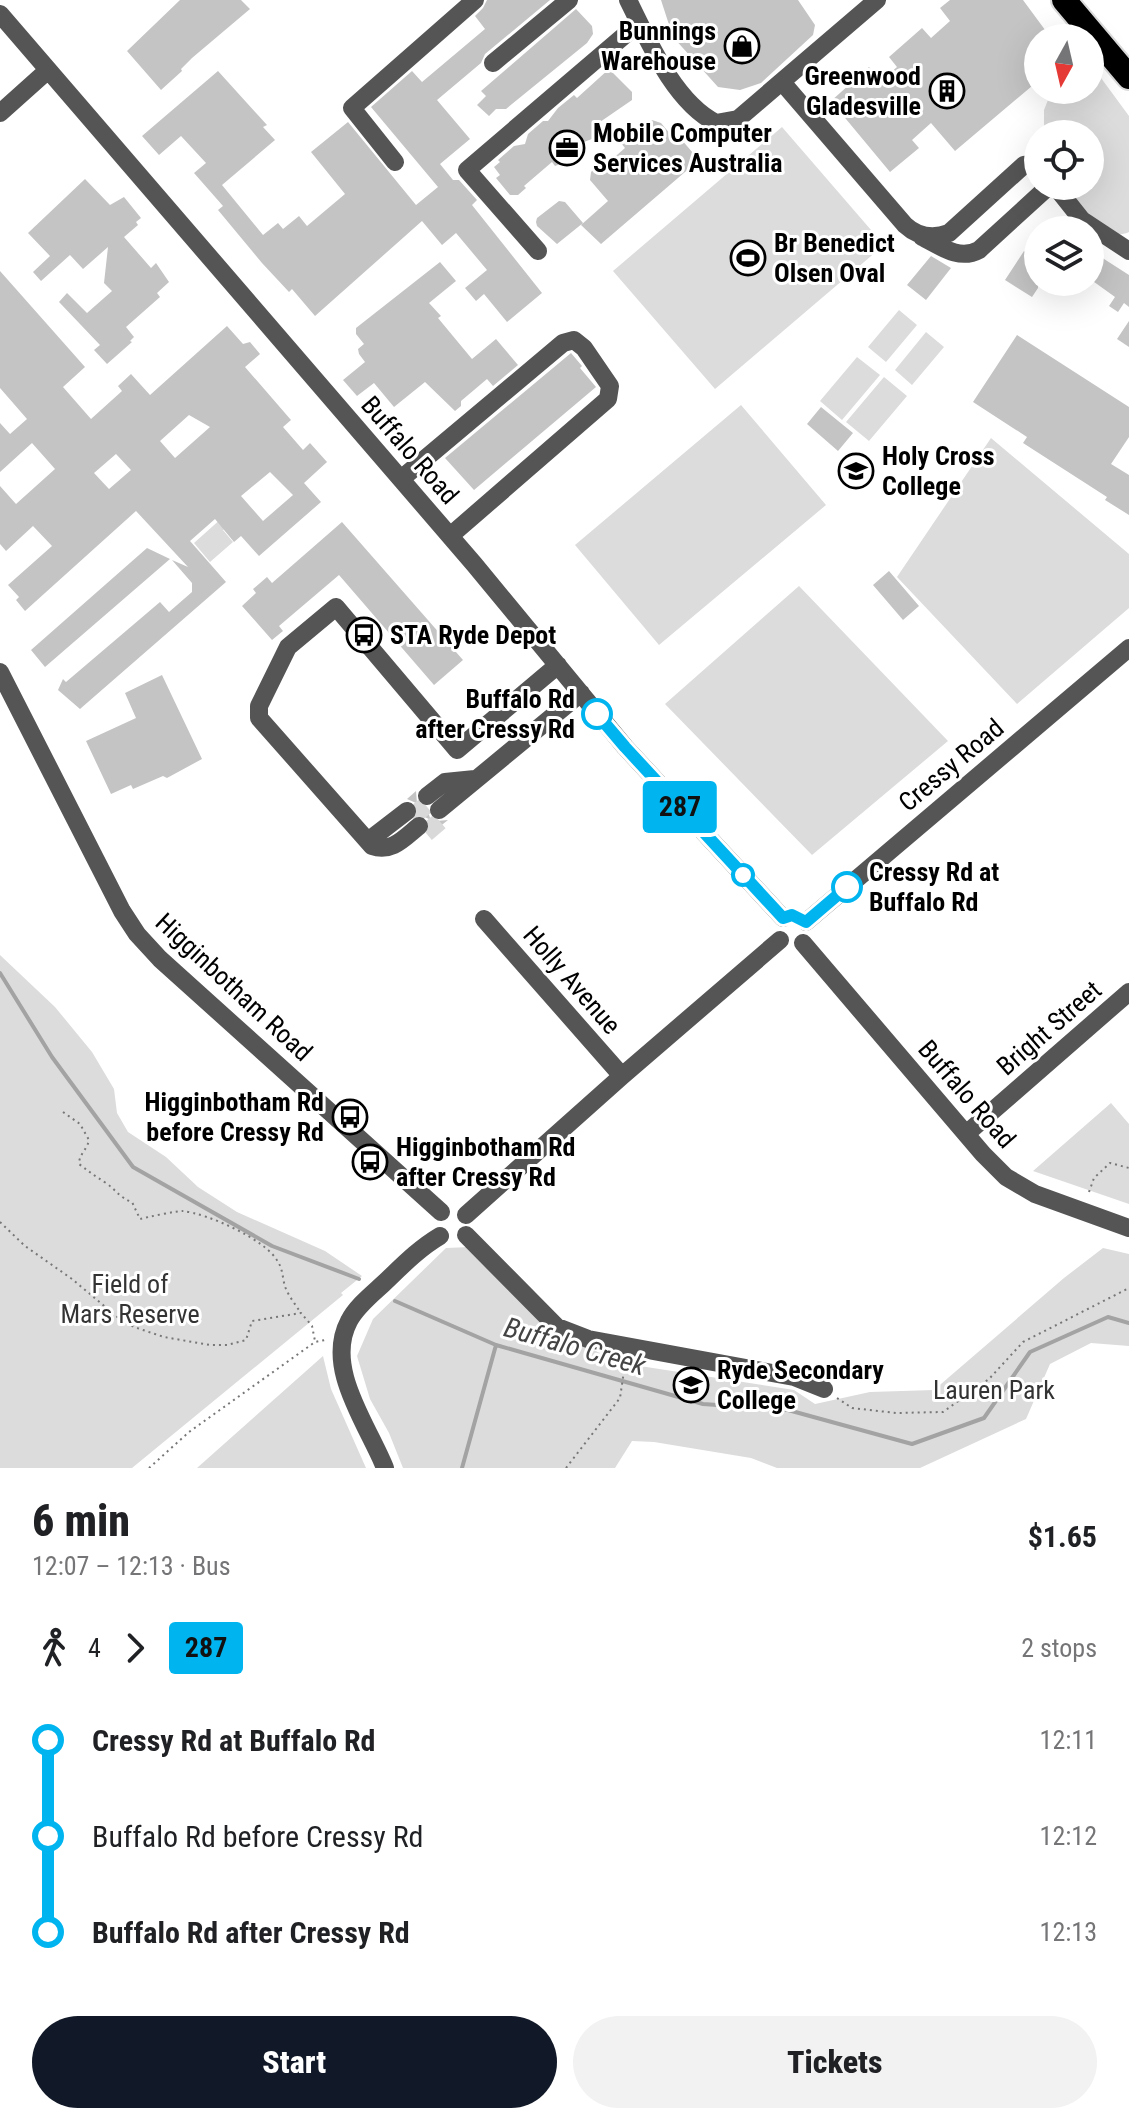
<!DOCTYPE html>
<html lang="en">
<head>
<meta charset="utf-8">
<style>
	:root { --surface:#fff; --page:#f2f2f2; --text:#202124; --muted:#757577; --accent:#111827 }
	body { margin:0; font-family:"Roboto Condensed",sans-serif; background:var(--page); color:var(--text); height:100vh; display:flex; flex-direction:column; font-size:30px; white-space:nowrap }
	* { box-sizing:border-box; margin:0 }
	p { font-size:26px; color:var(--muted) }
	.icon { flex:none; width:44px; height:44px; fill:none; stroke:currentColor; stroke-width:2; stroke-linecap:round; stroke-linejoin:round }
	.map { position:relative; height:1468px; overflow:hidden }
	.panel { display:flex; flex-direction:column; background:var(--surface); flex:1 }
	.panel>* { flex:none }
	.badge { padding:0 16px; border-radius:6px; font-size:28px; line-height:52px }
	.needle { width:52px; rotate:188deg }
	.controls { position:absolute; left:1024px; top:24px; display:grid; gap:16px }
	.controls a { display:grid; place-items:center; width:80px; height:80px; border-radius:50%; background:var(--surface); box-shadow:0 8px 32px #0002; font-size:40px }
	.map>.badge { position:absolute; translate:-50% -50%; box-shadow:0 0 0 4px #fff }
	.legs { display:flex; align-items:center; gap:12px; height:88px; padding:0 32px; font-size:26px }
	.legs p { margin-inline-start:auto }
	.summary { display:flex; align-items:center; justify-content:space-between; height:136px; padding:0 32px }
	h1 { font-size:44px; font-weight:800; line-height:60px }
	.primary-button { display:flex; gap:16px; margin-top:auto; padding:16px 32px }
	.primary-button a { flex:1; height:92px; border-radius:48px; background:var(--accent); color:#fff; font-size:32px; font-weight:800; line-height:92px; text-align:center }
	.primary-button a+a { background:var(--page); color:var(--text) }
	ul { padding:0 32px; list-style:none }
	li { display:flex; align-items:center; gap:28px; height:96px; font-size:30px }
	li i { display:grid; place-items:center; width:12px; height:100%; margin:0 10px; background:currentColor }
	li i::after { content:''; width:20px; height:20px; margin:-10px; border:6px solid; border-radius:50%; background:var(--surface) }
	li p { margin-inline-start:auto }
	li:first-child i { background:linear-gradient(#0000 50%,currentColor 0) }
	li:last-child i { background:linear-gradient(currentColor 50%,#0000 0) }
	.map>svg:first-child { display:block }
</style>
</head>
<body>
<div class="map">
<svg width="1129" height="1468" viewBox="0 0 1129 1468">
	<rect width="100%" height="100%" fill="#fff"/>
	<path fill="#dcdcdc" d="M 1090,63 L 1129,116 L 1129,232 C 1106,244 1076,202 1061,186 L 1090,186 L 1090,134 L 1044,134 L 1044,110 L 1052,90 L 1090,90 Z
		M 782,127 L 884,245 L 715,389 L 613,271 Z
		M 899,310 L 917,325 L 886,362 L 868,347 Z
		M 926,332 L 944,347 L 912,385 L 895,370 Z
		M 857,357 L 880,375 L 842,420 L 820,401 Z
		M 884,377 L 907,396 L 869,441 L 846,422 Z
		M 741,405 L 826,505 L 659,645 L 575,545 Z
		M 991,438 L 1129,554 L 1129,608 L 1017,704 L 897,577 Z
		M 242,500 L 249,508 L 223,530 L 233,542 L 210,562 L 194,543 Z
		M 799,586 L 948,741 L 812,855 L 665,704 Z
		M 0,955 L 55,1007 L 92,1052 L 114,1089 L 117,1113 L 128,1132 L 166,1157 L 198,1187 L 237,1212 L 325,1251 L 362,1276 L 341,1293 L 343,1295 L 132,1468 L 0,1468 Z
		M 1111,1103 L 1129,1124 L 1129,1204 L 1033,1171 Z
		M 470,1247 L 557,1338 L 640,1366 L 794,1390 L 815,1404 L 870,1392 L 934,1390 L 1064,1278 L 1103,1248 L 1129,1254 L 1129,1346 L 1091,1343 L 1050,1364 L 1026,1419 L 920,1468 L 777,1468 L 751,1458 L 654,1442 L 632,1441 L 615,1468 L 403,1468 L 389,1433 L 370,1399 L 357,1356 L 373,1319 L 446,1248 Z
		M 323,1356 L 331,1389 L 366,1468 L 197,1468 Z"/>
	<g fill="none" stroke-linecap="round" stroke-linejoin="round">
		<path stroke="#a3a3a3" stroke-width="4" d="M 0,973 L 52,1057 L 133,1167 L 272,1246 L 359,1279
			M 395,1301 L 496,1345 L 703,1404 L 788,1410 L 912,1444 L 984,1418 L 1030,1352 L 1108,1317 L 1129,1323
			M 462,1468 L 496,1345"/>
	</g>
	<path fill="#c4c4c4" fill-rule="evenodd" d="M 180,0 L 241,0 L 250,9 L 192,58 L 181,69 L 182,71 L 161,90 L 127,51 Z
		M 487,0 L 550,0 L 485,54 L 481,63 L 437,100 L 470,139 L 440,164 L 453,180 L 459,180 L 477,200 L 472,205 L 542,293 L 507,322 L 484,294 L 476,301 L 465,288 L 487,270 L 456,233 L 442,245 L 422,221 L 315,316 L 292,289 L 289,292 L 262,263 L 218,210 L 223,206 L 194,173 L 206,163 L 181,136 L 159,155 L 142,136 L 218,71 L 267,125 L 263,127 L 275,140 L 222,185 L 263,235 L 278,223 L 283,229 L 299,216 L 307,226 L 345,194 L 311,152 L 348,122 L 416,205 L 438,187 L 371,107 L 412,71 L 422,82 L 485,29 L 475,16 L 483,8 Z
		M 661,0 L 798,0 L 815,25 L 813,35 L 761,83 L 740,90 L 718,87 L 673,37 Z
		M 950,0 L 1023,0 L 1051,38 L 1038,38 L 1038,81 L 955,151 L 931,123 L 912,140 L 919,148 L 890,172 L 831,101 L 869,67 L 881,81 L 897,67 L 889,57 L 922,28 L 931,38 L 950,21 L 940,8 Z
		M 576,9 L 592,26 L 593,34 L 587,43 L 506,109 L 496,109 L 489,116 L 477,105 L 486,96 L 481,91 Z
		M 609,69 L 632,92 L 632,100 L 600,122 L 601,129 L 592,139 L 573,146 L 569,158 L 563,163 L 555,166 L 552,162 L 524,186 L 526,188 L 518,195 L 510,195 L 496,178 L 500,175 L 494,167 L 500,162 L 498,160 L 514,146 L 525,144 L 528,134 L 543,121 L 548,121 L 558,108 L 574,95 L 577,98 Z
		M 652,120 L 661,123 L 677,142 L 681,139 L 699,160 L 601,244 L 581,225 L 608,201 L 590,180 L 591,172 L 599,165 L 602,168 L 625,148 L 621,143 L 624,137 L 634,136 Z
		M 85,179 L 110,205 L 124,197 L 141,218 L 136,222 L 138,225 L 124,237 L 151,268 L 156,263 L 169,282 L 157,293 L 160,297 L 126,327 L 134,337 L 130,341 L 132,342 L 107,364 L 94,350 L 100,345 L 59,302 L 67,293 L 87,313 L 112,291 L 104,283 L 108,247 L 83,269 L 70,255 L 41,281 L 33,272 L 50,256 L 28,233 Z
		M 559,201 L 565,202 L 583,223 L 557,244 L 537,226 L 536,222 L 537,218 Z
		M 1090,250 L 1129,275 L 1129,307 L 1124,303 L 1118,312 L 1109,306 L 1115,297 L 1090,279 Z
		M 1024,251 L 1038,260 L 1038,288 L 1032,297 L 1005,280 Z
		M 931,256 L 951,268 L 926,300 L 907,285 Z
		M 440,262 L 456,281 L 429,303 L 441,316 L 438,318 L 472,359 L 496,339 L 518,365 L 493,386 L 487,379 L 461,401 L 461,406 L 455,411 L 425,382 L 394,407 L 374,383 L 357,396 L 343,380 L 365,362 L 359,354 L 358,349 L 364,344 L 356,334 L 356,328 Z
		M 0,271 L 85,367 L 63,387 L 91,419 L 122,391 L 118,386 L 131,374 L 150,395 L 227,326 L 243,344 L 250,342 L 260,354 L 245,367 L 291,420 L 283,427 L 303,450 L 310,443 L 327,462 L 304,483 L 321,502 L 259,556 L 241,536 L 234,542 L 215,519 L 190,541 L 226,582 L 80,709 L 58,690 L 63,679 L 66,682 L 160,602 L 169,612 L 192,592 L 192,583 L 172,560 L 188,567 L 136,511 L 25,611 L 16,600 L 19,597 L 8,585 L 52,546 L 33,526 L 6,551 L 0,544 L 0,486 L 16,504 L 55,469 L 32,443 L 0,472 L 0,423 L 10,434 L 27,419 L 0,388 ZM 189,415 L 210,427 L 175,458 L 160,441 ZM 116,454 L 131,470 L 109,489 L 94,473 ZM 270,472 L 293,495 L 263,521 L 241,496 Z
		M 1129,321 L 1129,347 L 1117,339 Z
		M 1017,335 L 1129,407 L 1129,437 L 1111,464 L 1129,475 L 1129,515 L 1105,500 L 1107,497 L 1023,443 L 1027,437 L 973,402 Z
		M 571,353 L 582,366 L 580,368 L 596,387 L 474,490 L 445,458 Z
		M 821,407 L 853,433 L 838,451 L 807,424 Z
		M 342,522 L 463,660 L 434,685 L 339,575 L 279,626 L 283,631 L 272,640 L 242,606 L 256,593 L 253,589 L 267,577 L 272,583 Z
		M 147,548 L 170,559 L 45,667 L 31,650 Z
		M 889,571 L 919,606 L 903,620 L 873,585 Z
		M 162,675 L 202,759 L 167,778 L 163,776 L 133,789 L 131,785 L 111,794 L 86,741 L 136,718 L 125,693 Z
		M 416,791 L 417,803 L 427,808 L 430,818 L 436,821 L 448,820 L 428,836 L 431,825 L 429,819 L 418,814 L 416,803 L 407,799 Z"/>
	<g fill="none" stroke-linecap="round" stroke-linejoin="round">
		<path stroke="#d9d9d9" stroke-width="18" stroke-dasharray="18 9" stroke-linecap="butt" d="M 412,817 L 431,801
			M 426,833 L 445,817"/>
		<g stroke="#dbdbdb" stroke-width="28">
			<path id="highway" d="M 1064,0 L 1129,77"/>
		</g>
		<path stroke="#777" stroke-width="2" stroke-dasharray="2 4" stroke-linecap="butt" d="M 63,1112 L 80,1124 L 89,1140 C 87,1150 79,1154 79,1164 C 88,1171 95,1176 106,1183 C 116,1190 120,1198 132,1202 L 140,1219 C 148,1217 176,1211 182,1211 C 207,1213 267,1240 278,1262 C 284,1271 282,1282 287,1291 C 290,1298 296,1305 300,1312
			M 1089,1192 L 1094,1178 L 1110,1163 L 1129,1168
			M 0,1222 L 25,1246 L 72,1279 L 121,1320 L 134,1327 L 164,1337 L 210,1345 L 227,1345 L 246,1340 L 252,1321 L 301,1313 L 312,1326 L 315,1341
			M 837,1398 L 852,1408 L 896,1413 L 943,1412 L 989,1379 L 1023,1342 L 1129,1288
			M 149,1468 L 189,1432 L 315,1342 L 325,1340
			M 566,1468 L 620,1398 L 625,1364"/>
		<path stroke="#555" stroke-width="18" d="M 628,0 C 648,40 674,102 716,123 L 738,119 L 877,0
			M 0,14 L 474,564 L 625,747 L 783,918
			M 493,63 L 569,0
			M 782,82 L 905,225 C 918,237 933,239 949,233 L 1024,165 L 1038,163
			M 0,113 L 47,71
			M 395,162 L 352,108 L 475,0
			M 1055,186 L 1082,220 L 1129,251
			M 922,237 C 940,246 959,261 979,250 L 1049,186
			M 538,251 L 467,170 L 639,23
			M 401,479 L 563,343 L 574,340 L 584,348 L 610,386 L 608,399 L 450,536
			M 0,672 L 122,911 L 137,934 L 160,959 L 441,1212
			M 427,796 L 445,782 L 475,779
			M 439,810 L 581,693
			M 419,826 C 404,838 392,853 372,846 L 259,718 L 259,706 L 288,647 L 336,607 L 457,750 L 558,665
			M 368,841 L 407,811
			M 484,919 L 622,1076
			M 806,922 L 1129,648
			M 803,943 L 983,1154 L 1006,1177 L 1035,1194 L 1129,1228
			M 966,1134 L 1129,992
			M 466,1215 L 622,1076 L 780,940
			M 466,1235 L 557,1327 L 588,1339 L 794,1377 L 824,1389
			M 385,1468 C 368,1425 324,1368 349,1321 C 356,1307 371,1295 383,1284 C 401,1267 418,1249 440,1236"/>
		<use href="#highway" stroke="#000" stroke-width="24"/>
	</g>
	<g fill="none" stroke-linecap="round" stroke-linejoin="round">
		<g stroke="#fff" stroke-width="18">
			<path id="line-1" d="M 597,714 L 625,747 L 783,918 L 792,915 L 806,922 L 847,887"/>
		</g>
		<use href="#line-1" stroke="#00b5ef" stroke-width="12"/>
	</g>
	<defs>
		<g id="shop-ring" transform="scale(1.8)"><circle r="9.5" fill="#fff" stroke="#000" stroke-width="1.5"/><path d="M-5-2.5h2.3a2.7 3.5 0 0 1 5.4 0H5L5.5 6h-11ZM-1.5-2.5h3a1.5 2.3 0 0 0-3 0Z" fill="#000"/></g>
		<g id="building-ring" transform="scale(1.8)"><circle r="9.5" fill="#fff" stroke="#000" stroke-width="1.5"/><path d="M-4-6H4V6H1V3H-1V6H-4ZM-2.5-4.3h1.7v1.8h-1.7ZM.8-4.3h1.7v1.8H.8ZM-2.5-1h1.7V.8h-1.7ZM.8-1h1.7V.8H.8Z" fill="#000"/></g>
		<g id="office-ring" transform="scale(1.8)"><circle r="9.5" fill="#fff" stroke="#000" stroke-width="1.5"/><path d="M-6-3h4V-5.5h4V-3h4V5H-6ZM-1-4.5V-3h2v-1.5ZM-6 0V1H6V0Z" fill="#000"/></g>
		<g id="stadium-ring" transform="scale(1.8)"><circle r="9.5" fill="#fff" stroke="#000" stroke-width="1.5"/><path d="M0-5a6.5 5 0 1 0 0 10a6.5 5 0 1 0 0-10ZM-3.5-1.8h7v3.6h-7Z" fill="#000"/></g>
		<g id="school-ring" transform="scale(1.8)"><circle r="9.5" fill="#fff" stroke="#000" stroke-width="1.5"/><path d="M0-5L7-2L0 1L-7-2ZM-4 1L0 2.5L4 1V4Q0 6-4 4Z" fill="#000"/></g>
		<g id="bus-ring" transform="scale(1.8)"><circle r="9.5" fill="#fff" stroke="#000" stroke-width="1.5"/><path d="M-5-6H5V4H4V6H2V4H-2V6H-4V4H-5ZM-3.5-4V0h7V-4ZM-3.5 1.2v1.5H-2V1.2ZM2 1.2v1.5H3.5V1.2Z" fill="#000"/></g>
	</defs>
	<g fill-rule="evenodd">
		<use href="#shop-ring" x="742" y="46"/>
		<use href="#building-ring" x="947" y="91"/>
		<use href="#office-ring" x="567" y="148"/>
		<use href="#stadium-ring" x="748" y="258"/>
		<use href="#school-ring" x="856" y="471"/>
		<use href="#bus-ring" x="364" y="635"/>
		<use href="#bus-ring" x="350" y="1117"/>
		<use href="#bus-ring" x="370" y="1162"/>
		<use href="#school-ring" x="691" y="1385"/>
	</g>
	<g fill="#fff" stroke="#00b5ef" stroke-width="4">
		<circle cx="597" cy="714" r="14"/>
		<circle cx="743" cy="875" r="10"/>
		<circle cx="847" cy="887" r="14"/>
	</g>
	<g text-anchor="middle" stroke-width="6" stroke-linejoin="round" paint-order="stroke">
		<g font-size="26" font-weight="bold" fill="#000" stroke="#fff" text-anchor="start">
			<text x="716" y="40" text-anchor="end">Bunnings<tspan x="716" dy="30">Warehouse</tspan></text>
			<text x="921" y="85" text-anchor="end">Greenwood<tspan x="921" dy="30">Gladesville</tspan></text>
			<text x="593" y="142">Mobile Computer<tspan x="593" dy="30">Services Australia</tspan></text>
			<text x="774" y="252">Br Benedict<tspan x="774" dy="30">Olsen Oval</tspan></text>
			<text x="882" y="465">Holy Cross<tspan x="882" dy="30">College</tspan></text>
			<text x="390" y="644">STA Ryde Depot</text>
			<text x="324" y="1111" text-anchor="end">Higginbotham Rd<tspan x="324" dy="30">before Cressy Rd</tspan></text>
			<text x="396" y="1156">Higginbotham Rd<tspan x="396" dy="30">after Cressy Rd</tspan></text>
			<text x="717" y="1379">Ryde Secondary<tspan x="717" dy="30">College</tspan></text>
		</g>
		<g font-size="26" fill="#000" stroke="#fff">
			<text transform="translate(410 450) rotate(49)" y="9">Buffalo Road</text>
			<text transform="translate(951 765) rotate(-40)" y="9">Cressy Road</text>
			<text transform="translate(572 980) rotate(49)" y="9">Holly Avenue</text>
			<text transform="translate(234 987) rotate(43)" y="9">Higginbotham Road</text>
			<text transform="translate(1049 1028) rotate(-41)" y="9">Bright Street</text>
			<text transform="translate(967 1094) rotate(49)" y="9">Buffalo Road</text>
		</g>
		<g font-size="26" font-weight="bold" fill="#000" stroke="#fff" text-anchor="end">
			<text x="575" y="708">Buffalo Rd<tspan x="575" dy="30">after Cressy Rd</tspan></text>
			<text x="869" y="881" text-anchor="start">Cressy Rd at<tspan x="869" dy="30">Buffalo Rd</tspan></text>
		</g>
		<g font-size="26" fill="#333" stroke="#fff">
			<text x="130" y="1293">Field of<tspan x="130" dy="30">Mars Reserve</tspan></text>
			<text x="994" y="1399">Lauren Park</text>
		</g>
		<g font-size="28" font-style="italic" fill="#444" stroke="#fff">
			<text transform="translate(575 1346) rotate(16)" y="10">Buffalo Creek</text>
		</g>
	</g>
</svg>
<div class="controls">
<a><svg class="needle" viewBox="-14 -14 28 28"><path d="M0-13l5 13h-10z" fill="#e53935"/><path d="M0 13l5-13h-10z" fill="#757577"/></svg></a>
<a><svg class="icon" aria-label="locate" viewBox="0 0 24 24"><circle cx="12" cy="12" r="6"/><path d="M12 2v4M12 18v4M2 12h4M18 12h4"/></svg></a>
<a><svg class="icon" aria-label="layers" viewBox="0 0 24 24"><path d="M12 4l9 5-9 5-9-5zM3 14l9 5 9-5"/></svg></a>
</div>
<b class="badge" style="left:680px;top:807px;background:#00b5ef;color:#111">287</b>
</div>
<section class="panel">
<div class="summary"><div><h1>6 min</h1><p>12:07 – 12:13 · Bus</p></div><b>$1.65</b></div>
<div class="legs"><svg class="icon" aria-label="walk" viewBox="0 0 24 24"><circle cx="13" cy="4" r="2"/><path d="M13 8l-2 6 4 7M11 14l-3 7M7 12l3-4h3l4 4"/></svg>4<svg class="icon" aria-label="forward" viewBox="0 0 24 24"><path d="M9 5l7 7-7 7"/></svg><b class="badge" style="background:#00b5ef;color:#111">287</b><p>2 stops</p></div>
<ul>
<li><i style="color:#00b5ef"></i><b>Cressy Rd at Buffalo Rd</b><p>12:11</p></li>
<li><i style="color:#00b5ef"></i><span>Buffalo Rd before Cressy Rd</span><p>12:12</p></li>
<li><i style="color:#00b5ef"></i><b>Buffalo Rd after Cressy Rd</b><p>12:13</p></li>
</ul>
<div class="primary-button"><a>Start</a><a>Tickets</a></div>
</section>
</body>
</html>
